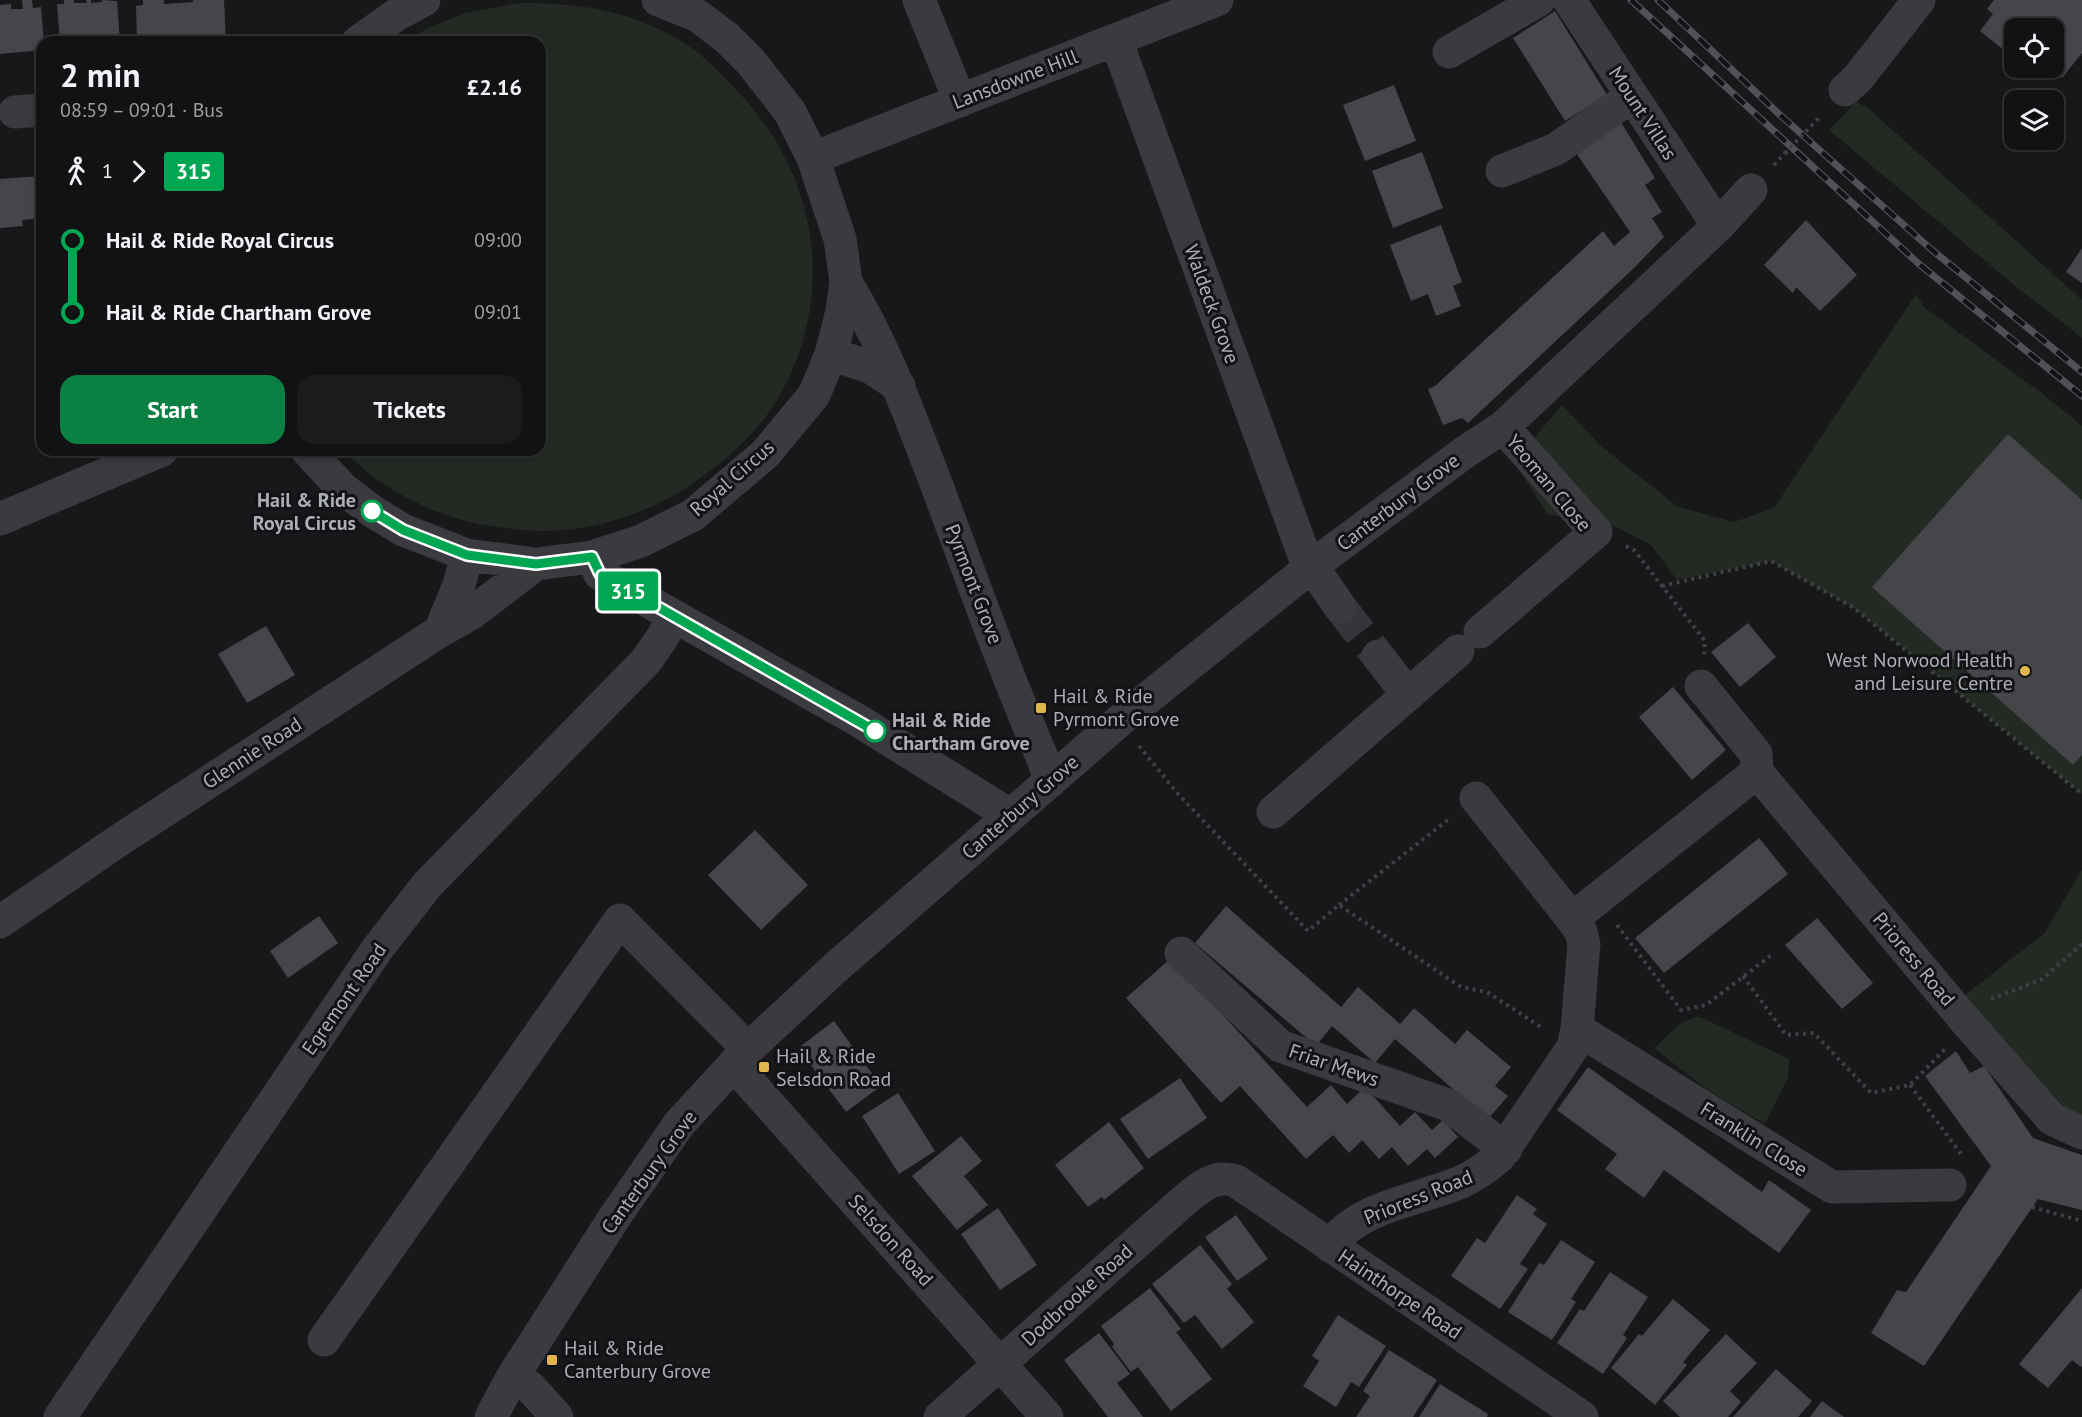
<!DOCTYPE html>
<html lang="en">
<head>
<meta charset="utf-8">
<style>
	:root { --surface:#121214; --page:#1b1b1d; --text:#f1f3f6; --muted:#9c9ea0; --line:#313234; --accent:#0b8043 }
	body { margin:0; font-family:"PT Sans",sans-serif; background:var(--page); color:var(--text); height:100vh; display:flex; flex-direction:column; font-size:22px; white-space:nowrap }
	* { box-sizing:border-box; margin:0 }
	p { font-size:20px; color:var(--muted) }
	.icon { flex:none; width:33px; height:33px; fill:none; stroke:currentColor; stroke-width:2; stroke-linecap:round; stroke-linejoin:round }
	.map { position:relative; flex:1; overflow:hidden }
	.panel { position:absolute; left:36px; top:36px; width:510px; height:420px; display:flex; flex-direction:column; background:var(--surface); border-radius:18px; box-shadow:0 3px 9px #0003,0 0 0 2px var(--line) }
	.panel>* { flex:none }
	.badge { padding:0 12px; border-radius:4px; font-size:21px; line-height:39px }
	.controls { position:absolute; left:2004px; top:18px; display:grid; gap:12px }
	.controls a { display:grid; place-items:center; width:60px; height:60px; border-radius:12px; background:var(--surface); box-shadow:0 3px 9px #0003,0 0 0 2px var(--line); font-size:30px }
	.map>.badge { position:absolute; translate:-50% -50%; box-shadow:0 0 0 3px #fff }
	.legs { display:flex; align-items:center; gap:9px; height:66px; padding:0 24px; font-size:20px }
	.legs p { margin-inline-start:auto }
	.overview { display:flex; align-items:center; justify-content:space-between; height:102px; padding:0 24px }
	h1 { font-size:33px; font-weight:700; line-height:45px }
	.cta { display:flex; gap:12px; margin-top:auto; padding:12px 24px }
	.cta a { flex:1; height:69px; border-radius:18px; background:var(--accent); color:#fff; font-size:24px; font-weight:700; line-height:69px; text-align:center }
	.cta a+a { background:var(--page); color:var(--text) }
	ul { padding:0 24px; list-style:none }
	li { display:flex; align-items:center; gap:21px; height:72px; font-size:22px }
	li i { display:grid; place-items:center; width:9px; height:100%; margin:0 8px; background:currentColor }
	li i::after { content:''; width:15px; height:15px; margin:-8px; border:4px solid; border-radius:50%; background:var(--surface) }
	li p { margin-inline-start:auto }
	li:first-child i { background:linear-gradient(#0000 50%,currentColor 0) }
	li:last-child i { background:linear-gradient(currentColor 50%,#0000 0) }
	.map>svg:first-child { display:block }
</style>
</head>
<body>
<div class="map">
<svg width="2082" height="1417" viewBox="0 0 2082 1417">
	<rect width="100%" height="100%" fill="#18181a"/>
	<path fill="#232a24" d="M 519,3 C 576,3 625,9 676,38 C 701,52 721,73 741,95 C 821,181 837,303 774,405 C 753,438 716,469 683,490 C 630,522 568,538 507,528 C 495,526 482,525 469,522 C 423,510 376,485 343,450 L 540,450 L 540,283 L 546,281 L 540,262 L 540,42 L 401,42 L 429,28 L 465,13 Z
		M 1856,102 L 1868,108 L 2082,300 L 2082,338 L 2013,284 L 1829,130 Z
		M 1916,294 L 1924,307 L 2043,394 L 2082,426 L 2082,794 L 1854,608 L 1771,561 L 1677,580 L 1651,545 L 1608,523 L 1548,515 L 1514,462 L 1562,405 L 1602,447 L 1678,507 L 1734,522 L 1774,508 Z
		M 2082,870 L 2082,1115 L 2072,1115 L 1962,997 L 2044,934 Z
		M 1698,1016 L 1789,1059 L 1788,1077 L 1765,1124 L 1708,1090 L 1654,1048 L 1681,1023 Z"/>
	<path fill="#46454a" d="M 22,0 L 32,0 L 33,8 L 41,7 L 44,42 L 42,42 L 42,50 L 0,54 L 0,5 L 11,4 L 11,9 L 23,9 Z
		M 64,0 L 74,0 L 74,3 L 87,3 L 86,0 L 91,0 L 91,3 L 102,2 L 102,0 L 117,1 L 120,42 L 60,42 L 57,4 L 64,4 Z
		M 143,0 L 164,0 L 164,4 L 193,2 L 193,0 L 224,0 L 226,42 L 137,42 L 136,6 L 143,5 Z
		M 1994,0 L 2082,0 L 2082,53 L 2062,78 L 2049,68 L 2054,68 L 2054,28 L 2014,28 L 2014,58 L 1980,31 L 1993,14 L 1987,9 Z
		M 1555,11 L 1607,95 L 1565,121 L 1513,38 Z
		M 2026,68 L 2044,68 L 2038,76 Z
		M 1394,85 L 1416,141 L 1365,161 L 1343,105 Z
		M 1616,114 L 1655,178 L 1645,185 L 1662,212 L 1652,218 L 1664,237 L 1633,269 L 1468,423 L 1462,418 L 1443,425 L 1428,389 L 1435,386 L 1603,231 L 1614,246 L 1630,232 L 1570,144 Z
		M 1422,152 L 1443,208 L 1393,228 L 1372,171 Z
		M 42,176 L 42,218 L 22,220 L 23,226 L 0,228 L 0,179 Z
		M 1806,220 L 1857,275 L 1820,311 L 1796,287 L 1793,293 L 1764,265 Z
		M 1441,225 L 1462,282 L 1453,286 L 1461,306 L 1436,316 L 1428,294 L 1411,301 L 1390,245 Z
		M 2082,248 L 2082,283 L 2066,272 Z
		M 540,263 L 547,281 L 540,283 Z
		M 2008,434 L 2082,500 L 2082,755 L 2073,765 L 1872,587 Z
		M 1748,623 L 1776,657 L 1740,687 L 1711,652 Z
		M 266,626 L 295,675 L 247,703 L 218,654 Z
		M 1673,687 L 1726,750 L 1692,780 L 1639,717 Z
		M 755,830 L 808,885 L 761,930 L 708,875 Z
		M 1759,838 L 1788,874 L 1664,973 L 1635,938 Z
		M 1226,906 L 1341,1007 L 1358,987 L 1400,1024 L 1414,1008 L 1455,1044 L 1467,1030 L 1511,1067 L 1495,1086 L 1508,1096 L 1488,1119 L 1395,1039 L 1375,1063 L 1332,1026 L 1316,1046 L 1195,943 Z
		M 319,916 L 338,943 L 288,978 L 270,951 Z
		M 1817,918 L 1873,983 L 1842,1009 L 1785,945 Z
		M 1171,958 L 1307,1107 L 1331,1085 L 1347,1104 L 1365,1087 L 1400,1126 L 1415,1112 L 1432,1130 L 1443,1120 L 1458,1137 L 1435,1158 L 1427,1149 L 1408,1166 L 1392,1147 L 1379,1159 L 1362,1140 L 1349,1153 L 1333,1135 L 1306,1159 L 1240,1086 L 1221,1103 L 1126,998 Z
		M 834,1021 L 881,1086 L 846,1112 L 798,1048 Z
		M 1956,1051 L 1970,1073 L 1984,1066 L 2033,1138 L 2082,1155 L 2082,1210 L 2038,1199 L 1924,1366 L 1871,1333 L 1897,1290 L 1906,1292 L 1991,1166 L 1925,1076 Z
		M 1588,1067 L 1762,1192 L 1769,1180 L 1811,1210 L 1779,1253 L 1664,1170 L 1644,1198 L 1605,1169 L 1617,1154 L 1557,1110 Z
		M 1180,1078 L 1207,1118 L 1148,1159 L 1120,1119 Z
		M 898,1093 L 935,1151 L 899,1174 L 862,1116 Z
		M 1109,1122 L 1144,1168 L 1104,1200 L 1102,1197 L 1088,1207 L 1055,1165 Z
		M 961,1136 L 982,1161 L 964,1176 L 988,1205 L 957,1230 L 912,1176 Z
		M 1517,1195 L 1537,1209 L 1533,1214 L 1547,1224 L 1520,1264 L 1528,1269 L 1500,1309 L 1451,1276 L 1477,1238 L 1485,1243 Z
		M 998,1208 L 1037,1265 L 1000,1290 L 961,1234 Z
		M 1236,1215 L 1268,1259 L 1237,1281 L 1205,1237 Z
		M 1561,1240 L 1595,1262 L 1571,1299 L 1576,1302 L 1552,1340 L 1508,1312 L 1539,1263 L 1544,1265 Z
		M 1200,1245 L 1232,1284 L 1227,1289 L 1254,1322 L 1222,1349 L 1195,1315 L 1184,1323 L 1152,1284 Z
		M 1610,1272 L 1648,1297 L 1623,1335 L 1627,1338 L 1603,1374 L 1557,1343 L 1580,1309 L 1584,1311 Z
		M 1150,1288 L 1181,1329 L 1176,1332 L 1212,1379 L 1171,1411 L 1138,1367 L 1131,1372 L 1112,1347 L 1114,1344 L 1101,1326 Z
		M 2082,1288 L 2082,1366 L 2081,1367 L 2072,1360 L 2048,1388 L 2019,1364 Z
		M 1673,1299 L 1710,1330 L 1683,1362 L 1687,1365 L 1655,1405 L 1611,1368 L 1639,1334 L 1642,1336 Z
		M 1338,1315 L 1386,1346 L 1359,1387 L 1351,1382 L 1336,1407 L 1303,1386 L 1319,1361 L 1312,1356 Z
		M 1099,1333 L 1130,1374 L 1117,1383 L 1143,1417 L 1108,1417 L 1064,1360 Z
		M 1726,1334 L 1757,1363 L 1730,1391 L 1741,1402 L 1728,1417 L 1680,1417 L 1663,1401 Z
		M 1389,1350 L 1437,1380 L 1413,1417 L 1356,1417 L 1370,1396 L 1363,1391 Z
		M 1776,1369 L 1812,1401 L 1798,1417 L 1733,1417 Z
		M 1440,1384 L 1488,1414 L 1487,1417 L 1419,1417 Z
		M 1822,1401 L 1844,1417 L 1810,1417 Z"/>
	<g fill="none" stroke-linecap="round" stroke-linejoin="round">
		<path stroke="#36363a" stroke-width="33" stroke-dasharray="33 16" stroke-linecap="butt" d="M 1340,607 L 1378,656"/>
		<path stroke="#404146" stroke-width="4" stroke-dasharray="3 4.5" stroke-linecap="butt" d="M 1774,165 L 1785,153
			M 1626,546 L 1634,550 L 1705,641 L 1704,654
			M 1662,586 L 1771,561 L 1854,608 L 2082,794
			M 1139,746 L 1179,795 L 1308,931 L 1339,905 L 1461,987 L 1487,992 L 1544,1029
			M 1339,905 L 1449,819
			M 1617,925 L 1681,1010 L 1706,1005 L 1773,954
			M 1743,976 L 1786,1035 L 1814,1033 L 1871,1093 L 1910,1085 L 1946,1048
			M 1991,999 L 2041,980 L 2082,944
			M 1910,1085 L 1961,1154
			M 2032,1207 L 2082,1221"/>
		<path stroke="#3a3a3f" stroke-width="33" d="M 919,0 L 960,101
			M 1569,0 L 1718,226
			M 1116,40 L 1304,555 L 1340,607
			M 358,42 L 396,15 L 424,0
			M 1449,52 L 1539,0
			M 1845,90 L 1858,78 L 1919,0
			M 15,112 L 42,110
			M 813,158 L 1217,0
			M 1502,171 L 1556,149 L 1632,96
			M 846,282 C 884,344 908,411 934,478 C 970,574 1004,670 1045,764 L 1050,782
			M 831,354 L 870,367 L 899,386
			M 307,450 L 342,488 L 372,511 L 403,530 L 467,555 L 536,564 L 592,557 L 641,541 L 693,515 L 765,454 L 814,395 L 831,354 L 842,311 L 846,282 L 840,239 L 813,158 L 790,112 L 751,62 L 727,38 L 698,16 L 658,0
			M 0,519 L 162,450
			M 592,557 L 600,574 L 859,721 L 1010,815
			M 440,631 L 459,585 L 467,555
			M 1480,632 L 1596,532 L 1503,427
			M 1378,656 L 1408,695
			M 1701,686 L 1756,754 L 1757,772 L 1964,1019 L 2052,1119 L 2082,1133
			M 1476,798 L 1572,919
			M 1273,812 L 1458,651
			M 0,922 L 118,841 L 440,631 L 472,613 L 536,564
			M 1181,953 L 1280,1046 L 1448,1105 L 1506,1149
			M 1577,1029 L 1832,1187 L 1950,1185
			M 734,1065 L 1047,1417
			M 1330,1246 C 1360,1205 1417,1201 1461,1182 C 1475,1176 1487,1167 1499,1157 L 1573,1047 L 1577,1029 L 1584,944 L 1581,932 L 1572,919 L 1757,772
			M 324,1340 L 620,920 L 748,1049
			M 513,1376 L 530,1387 L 557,1417
			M 60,1417 L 378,948 L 427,885 L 646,661 L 664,635 L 672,617
			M 491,1417 L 513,1376 L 614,1218 L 679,1124 L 748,1049 L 835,968 L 1118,722 L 1312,566 L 1465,452 L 1503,427 L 1718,226 L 1751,190
			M 940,1417 L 1180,1204 C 1197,1190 1213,1173 1236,1181 L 1582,1417"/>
		<g stroke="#515258" stroke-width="7">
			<path id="rail" d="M 1631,0 L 1919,264 L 2082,396
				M 1658,0 L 1779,114 L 1932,250 L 2082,372"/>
		</g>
		<use href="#rail" stroke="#131315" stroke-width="4.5" stroke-dasharray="14" stroke-linecap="butt"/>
		<path stroke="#404146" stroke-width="4" stroke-dasharray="3 4.5" stroke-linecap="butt" d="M 1785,153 L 1819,118"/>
	</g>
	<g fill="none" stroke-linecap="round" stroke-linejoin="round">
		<g stroke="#fff" stroke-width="14">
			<path id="line-1" d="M 372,511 L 403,530 L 467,555 L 536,564 L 592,557 L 600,574 L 875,731"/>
		</g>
		<use href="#line-1" stroke="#00a651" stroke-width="9"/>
	</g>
	<g fill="#fff" stroke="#00a651" stroke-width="3">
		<circle cx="372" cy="511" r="10"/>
		<circle cx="875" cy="731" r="10"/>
	</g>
	<g fill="#e0b74b" stroke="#131315" stroke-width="2">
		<circle cx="2025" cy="671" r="6"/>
		<rect x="1035" y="702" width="12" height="12" rx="3"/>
		<rect x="758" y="1061" width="12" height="12" rx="3"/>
		<rect x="546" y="1354" width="12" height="12" rx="3"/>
	</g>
	<g text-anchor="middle" stroke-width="6" stroke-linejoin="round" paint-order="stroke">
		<g font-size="20" fill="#acafb8" stroke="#131315">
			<text transform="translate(1015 79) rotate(-21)" y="7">Lansdowne Hill</text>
			<text transform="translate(1643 113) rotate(57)" y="7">Mount Villas</text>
			<text transform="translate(1212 304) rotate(70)" y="7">Waldeck Grove</text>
			<text transform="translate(732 478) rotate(-41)" y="7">Royal Circus</text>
			<text transform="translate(1549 483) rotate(50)" y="7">Yeoman Close</text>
			<text transform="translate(1398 502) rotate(-37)" y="7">Canterbury Grove</text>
			<text transform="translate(974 584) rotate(69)" y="7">Pyrmont Grove</text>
			<text transform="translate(252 753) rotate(-33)" y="7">Glennie Road</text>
			<text transform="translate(1020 807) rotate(-41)" y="7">Canterbury Grove</text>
			<text transform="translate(1914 959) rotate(50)" y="7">Prioress Road</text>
			<text transform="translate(344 999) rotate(-55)" y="7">Egremont Road</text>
			<text transform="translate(1334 1065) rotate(19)" y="7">Friar Mews</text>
			<text transform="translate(1754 1139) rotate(32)" y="7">Franklin Close</text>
			<text transform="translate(649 1172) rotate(-54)" y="7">Canterbury Grove</text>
			<text transform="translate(1418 1197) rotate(-22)" y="7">Prioress Road</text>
			<text transform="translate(891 1240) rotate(48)" y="7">Selsdon Road</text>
			<text transform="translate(1400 1294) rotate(34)" y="7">Hainthorpe Road</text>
			<text transform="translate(1077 1295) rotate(-42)" y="7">Dodbrooke Road</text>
		</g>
		<g font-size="20" font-weight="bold" fill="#acafb8" stroke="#131315" text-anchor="end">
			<text x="356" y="507">Hail &amp; Ride<tspan x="356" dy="23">Royal Circus</tspan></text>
			<text x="892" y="727" text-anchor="start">Hail &amp; Ride<tspan x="892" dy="23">Chartham Grove</tspan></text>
		</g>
		<g font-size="20" fill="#acafb8" stroke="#131315" text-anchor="start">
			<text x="2013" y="667" text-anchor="end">West Norwood Health<tspan x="2013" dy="23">and Leisure Centre</tspan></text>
			<text x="1053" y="703">Hail &amp; Ride<tspan x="1053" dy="23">Pyrmont Grove</tspan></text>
			<text x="776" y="1063">Hail &amp; Ride<tspan x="776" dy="23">Selsdon Road</tspan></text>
			<text x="564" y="1355">Hail &amp; Ride<tspan x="564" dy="23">Canterbury Grove</tspan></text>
		</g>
	</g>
</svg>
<div class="controls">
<a><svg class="icon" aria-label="locate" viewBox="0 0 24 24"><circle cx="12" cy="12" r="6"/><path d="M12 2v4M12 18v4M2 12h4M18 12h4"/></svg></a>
<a><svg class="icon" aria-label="layers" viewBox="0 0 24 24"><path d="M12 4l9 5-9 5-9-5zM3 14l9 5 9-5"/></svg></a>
</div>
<b class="badge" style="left:628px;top:591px;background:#00a651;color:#fff">315</b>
<section class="panel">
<div class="overview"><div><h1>2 min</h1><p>08:59 – 09:01 · Bus</p></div><b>£2.16</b></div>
<div class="legs"><svg class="icon" aria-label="walk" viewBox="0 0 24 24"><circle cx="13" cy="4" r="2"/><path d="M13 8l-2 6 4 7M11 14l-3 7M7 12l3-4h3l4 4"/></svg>1<svg class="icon" aria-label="forward" viewBox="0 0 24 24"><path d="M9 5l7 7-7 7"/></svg><b class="badge" style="background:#00a651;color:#fff">315</b></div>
<ul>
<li><i style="color:#00a651"></i><b>Hail &amp; Ride Royal Circus</b><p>09:00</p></li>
<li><i style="color:#00a651"></i><b>Hail &amp; Ride Chartham Grove</b><p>09:01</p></li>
</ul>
<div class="cta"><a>Start</a><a>Tickets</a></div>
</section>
</div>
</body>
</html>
